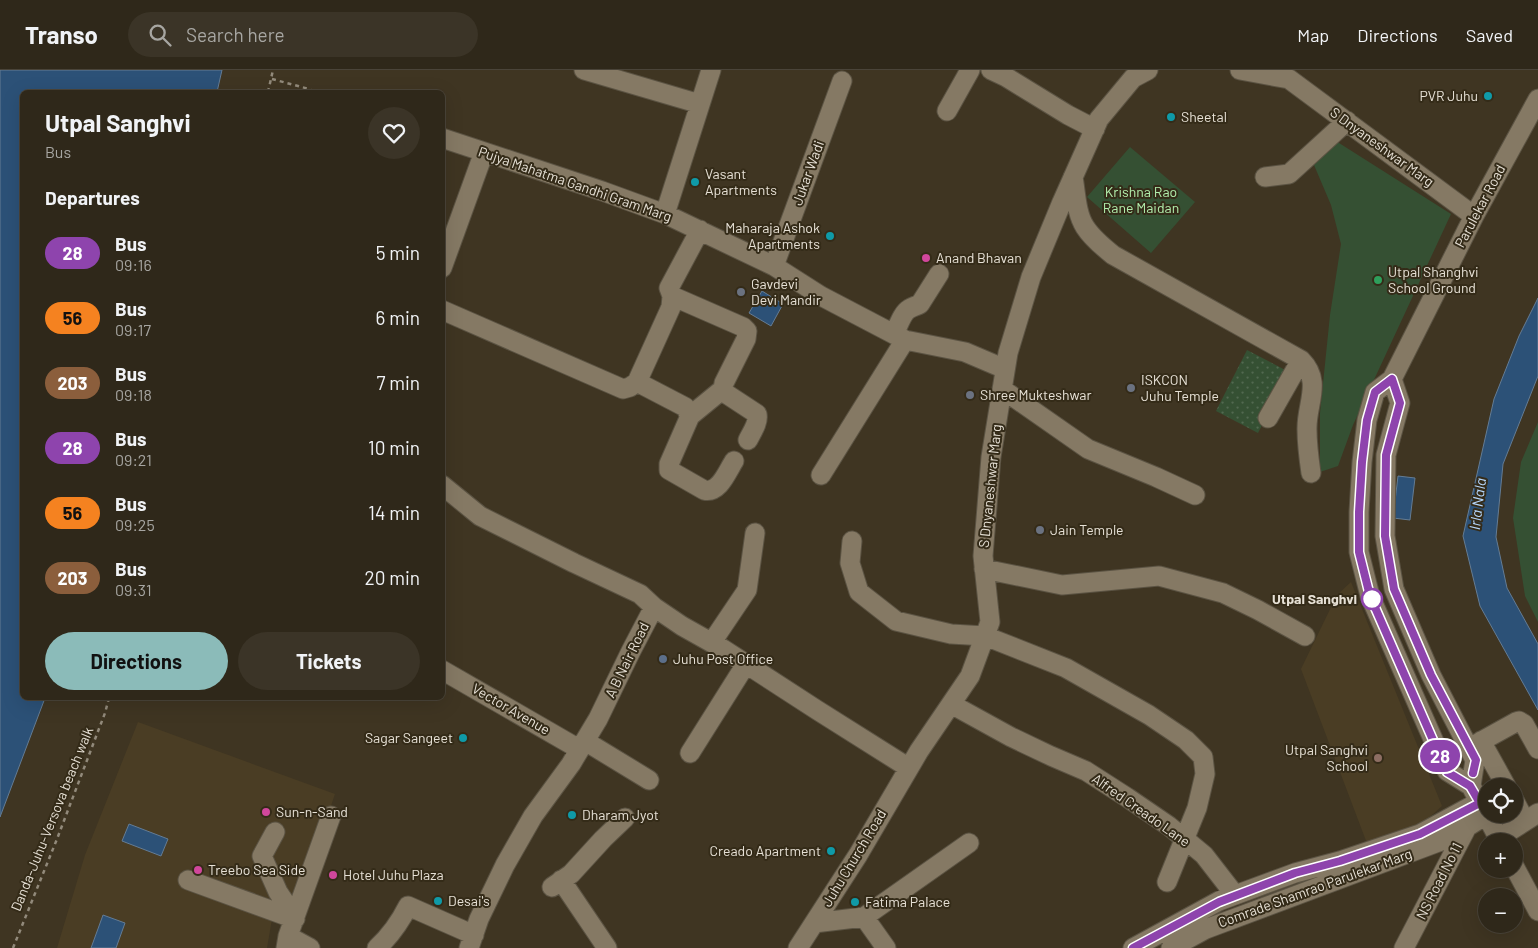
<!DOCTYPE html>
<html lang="en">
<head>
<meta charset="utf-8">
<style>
	:root { --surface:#2f281a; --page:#3b3427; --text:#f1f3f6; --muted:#a7a6a2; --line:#4a4439; --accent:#8bbbb9 }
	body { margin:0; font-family:Barlow,sans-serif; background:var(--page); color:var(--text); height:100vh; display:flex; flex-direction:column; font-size:19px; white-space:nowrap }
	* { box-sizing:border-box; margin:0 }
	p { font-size:16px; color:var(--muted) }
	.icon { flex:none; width:28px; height:28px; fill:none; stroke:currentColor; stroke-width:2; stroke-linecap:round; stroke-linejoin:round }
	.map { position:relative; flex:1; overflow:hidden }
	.sheet { position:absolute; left:20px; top:20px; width:425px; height:610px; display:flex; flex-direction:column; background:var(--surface); border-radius:8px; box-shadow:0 5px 20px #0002,0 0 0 1px var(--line) }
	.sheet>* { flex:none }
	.badge { padding:0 10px; border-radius:16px; font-size:18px; line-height:32px }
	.tools { position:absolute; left:1478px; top:708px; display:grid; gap:10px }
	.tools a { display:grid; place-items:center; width:45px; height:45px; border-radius:50%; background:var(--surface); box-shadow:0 5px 20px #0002,0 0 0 1px var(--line); font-size:25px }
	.map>.badge { position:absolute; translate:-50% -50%; box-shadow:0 0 0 2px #fff }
	h2 { padding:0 25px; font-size:19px; line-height:45px }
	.round { display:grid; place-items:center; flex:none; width:52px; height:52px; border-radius:26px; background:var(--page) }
	.head { display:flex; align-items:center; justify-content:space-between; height:85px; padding:0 25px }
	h1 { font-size:24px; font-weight:700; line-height:38px }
	.button { display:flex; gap:10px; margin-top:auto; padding:10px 25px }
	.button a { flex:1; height:58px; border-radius:30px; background:var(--accent); color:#111; font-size:20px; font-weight:700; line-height:58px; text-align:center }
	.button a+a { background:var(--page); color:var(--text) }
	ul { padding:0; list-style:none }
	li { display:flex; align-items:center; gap:15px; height:65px; padding:0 25px }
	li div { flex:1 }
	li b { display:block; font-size:19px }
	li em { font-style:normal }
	li .badge { min-width:55px; font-weight:700; text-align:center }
	header { display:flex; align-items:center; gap:30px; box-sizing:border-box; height:70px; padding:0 25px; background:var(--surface); border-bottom:1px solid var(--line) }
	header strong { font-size:24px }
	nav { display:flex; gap:28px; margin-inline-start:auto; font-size:18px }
	.search { width:350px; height:45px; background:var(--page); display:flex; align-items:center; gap:12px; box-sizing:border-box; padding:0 18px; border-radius:28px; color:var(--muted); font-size:19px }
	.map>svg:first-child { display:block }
</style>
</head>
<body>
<header>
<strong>Transo</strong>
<div class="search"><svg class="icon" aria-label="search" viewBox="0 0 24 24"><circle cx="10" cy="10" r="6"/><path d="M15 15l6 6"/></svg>Search here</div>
<nav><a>Map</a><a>Directions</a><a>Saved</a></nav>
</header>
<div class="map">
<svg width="1538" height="878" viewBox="0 0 1538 878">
	<defs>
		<pattern id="grass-dots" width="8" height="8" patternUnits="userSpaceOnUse" patternTransform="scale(1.25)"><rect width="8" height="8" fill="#355033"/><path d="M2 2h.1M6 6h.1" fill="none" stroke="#526950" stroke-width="1.8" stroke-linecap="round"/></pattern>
	</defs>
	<rect width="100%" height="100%" fill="#3f3522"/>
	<path fill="#4a3d24" d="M 1351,512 L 1442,736 L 1411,764 L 1368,776 L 1301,599 L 1337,525 Z
		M 138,652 L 335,724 L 290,857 L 272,849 L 267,878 L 57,878 L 85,785 Z"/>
	<path fill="url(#grass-dots)" d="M 1247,280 L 1289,302 L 1258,363 L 1216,341 Z"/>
	<path fill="#355033" d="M 1328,66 L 1451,144 L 1353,355 L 1338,396 L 1320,402 L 1320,343 L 1330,245 L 1341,174 L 1331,135 L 1311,88 Z
		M 1130,77 L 1195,132 L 1151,183 L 1087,127 Z
		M 1538,352 L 1538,552 L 1525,526 L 1513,448 L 1521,392 Z"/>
	<path fill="#2c5177" stroke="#647c94" d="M 0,0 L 222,0 L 217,22 L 22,22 L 22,628 L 45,628 L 0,747 Z
		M 762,221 L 783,234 L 771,256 L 749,243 Z
		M 1538,228 L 1538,306 L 1503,394 L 1496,467 L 1507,518 L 1538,574 L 1538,640 L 1480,536 L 1463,466 L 1494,329 L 1519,266 Z
		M 1398,406 L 1415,408 L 1410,450 L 1393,448 Z
		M 129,754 L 168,769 L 161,786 L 122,771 Z
		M 103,845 L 125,853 L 116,878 L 91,878 Z"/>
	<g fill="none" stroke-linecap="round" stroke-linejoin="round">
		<g stroke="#5b5343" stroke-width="21">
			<path id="minor" d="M 584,0 L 700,34
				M 991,0 L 1006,7 L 1068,45 L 1095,59
				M 1240,0 L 1289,9 L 1474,146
				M 947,41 L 970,0
				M 442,68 L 602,121 L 665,144 L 774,196 L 821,226 L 905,270 L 965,282 L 1005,299
				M 1073,107 C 1076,123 1076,143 1085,157 C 1092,168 1103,177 1113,185 L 1301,290 C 1323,312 1306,334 1307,360 C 1307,375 1309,389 1311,403
				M 1265,107 L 1289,104 L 1347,51
				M 665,144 L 711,0
				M 700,160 L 669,218 L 672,226 L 671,237 L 637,312 L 685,337 L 690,346 L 669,394 L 669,400 L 704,420 C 719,424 727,402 734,391
				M 774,196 L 842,11
				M 442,198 L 484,82
				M 672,226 L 743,257 L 747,261 L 746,269 L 724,313 L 723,319 L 725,323 L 757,344 C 759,352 752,362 748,370
				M 442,240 L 623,319 L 630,317 L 637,312
				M 894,264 C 898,257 902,243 909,239 C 912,237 916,236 920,234 L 939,204
				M 1392,309 L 1400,333 L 1386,385 L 1385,466 L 1394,519 L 1431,605 L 1475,690 L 1471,716
				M 1002,319 L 1088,379 L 1156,407 L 1195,425
				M 690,346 L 723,319
				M 1268,348 L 1301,290
				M 821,405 L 905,270
				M 442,415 L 480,446 L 574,493 L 640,524 L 654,537
				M 852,471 L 850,493 L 859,522 L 896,551 L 951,564 L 985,566 L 1066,598 L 1149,645 L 1186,670 L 1203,687 L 1205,704 L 1197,738 L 1167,812
				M 984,499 L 1062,515 L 1159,506 L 1223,523 L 1258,540 L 1305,566
				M 712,572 L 747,520 L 755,463
				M 442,600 L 579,679
				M 951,634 L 1011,667 L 1051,686 L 1086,701 L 1128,728 L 1169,756 L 1204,785 L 1235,825
				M 585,671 L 649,710
				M 1481,671 L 1506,716
				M 1469,678 L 1516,652 L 1519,651 L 1524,654 L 1538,679
				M 690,683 L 746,594
				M 1514,730 L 1525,751
				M 275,762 L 262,786 L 278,822 L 286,834 L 283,844
				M 1499,768 L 1538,743
				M 1500,771 L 1471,716 L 1447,701 L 1370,526 L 1359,482 L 1359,442 L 1362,392 L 1367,350 L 1375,322 L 1392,309 L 1474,146 L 1538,29
				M 1514,796 L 1538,841
				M 188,810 L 295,849
				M 561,810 L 607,878
				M 552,817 L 571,804 L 603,769 L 625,748
				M 864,847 L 886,878
				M 814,853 L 864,847 L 969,773
				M 288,866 L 310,878
				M 286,878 L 288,866 L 331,746
				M 377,878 C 390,866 400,852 408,836 L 474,865
				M 469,878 L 479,849 L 505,795 L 533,746 L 571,694 L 598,649 L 631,581 L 654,537 L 682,556 L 723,579 L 817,640 L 909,698
				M 798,878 L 858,785 L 919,681 L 970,606 L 990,552 L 983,486 L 991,387 L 1008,283 L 1031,207 L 1062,132 L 1099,49 L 1133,8 L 1148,0
				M 1133,878 L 1219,831 L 1295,803 L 1340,791 L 1420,764 L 1486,728
				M 1171,878 L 1206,859 L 1441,771 L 1467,757 L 1486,745
				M 1404,878 L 1467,757 L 1466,756"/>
		</g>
		<path stroke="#928a7b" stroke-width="2.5" stroke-dasharray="4 4" stroke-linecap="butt" d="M 272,9 L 309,19 L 315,22
			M 268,22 L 273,0
			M 13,878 L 57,769 L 105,643 L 109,628"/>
		<use href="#minor" stroke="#857964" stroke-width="19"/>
	</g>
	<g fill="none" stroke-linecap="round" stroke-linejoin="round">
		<g stroke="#fff" stroke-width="11">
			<path id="line" d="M 1133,878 L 1219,832 L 1295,803 L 1340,791 L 1420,764 L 1480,733 L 1470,716 L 1447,702 L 1370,526 L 1359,482 L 1359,442 L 1362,392 L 1367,350 L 1375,322 L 1392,309 L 1400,333 L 1386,385 L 1385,466 L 1394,519 L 1431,605 L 1476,690 L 1473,703"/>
		</g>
		<use href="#line" stroke="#8e44ad" stroke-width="8"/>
	</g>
	<g fill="#0f9aa8" stroke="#342b18" stroke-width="2">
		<circle cx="1488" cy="26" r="5"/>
		<circle cx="1171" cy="47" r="5"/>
		<circle cx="695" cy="112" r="5"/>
		<circle cx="830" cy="166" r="5"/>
		<circle cx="463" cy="668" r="5"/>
		<circle cx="572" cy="745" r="5"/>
		<circle cx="831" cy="781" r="5"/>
		<circle cx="438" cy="831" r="5"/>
		<circle cx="855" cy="832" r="5"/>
	</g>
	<g fill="#d1479c" stroke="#342b18" stroke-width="2">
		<circle cx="926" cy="188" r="5"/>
		<circle cx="266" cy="742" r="5"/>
		<circle cx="198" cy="800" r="5"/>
		<circle cx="333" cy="805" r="5"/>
	</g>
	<circle fill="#2e9e5b" stroke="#342b18" stroke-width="2" cx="1378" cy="210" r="5"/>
	<g fill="#6b7280" stroke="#342b18" stroke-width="2">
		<circle cx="741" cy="222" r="5"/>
		<circle cx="1131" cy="318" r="5"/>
		<circle cx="970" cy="325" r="5"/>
		<circle cx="1040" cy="460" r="5"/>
	</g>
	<circle fill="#fff" stroke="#8e44ad" stroke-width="2.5" cx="1372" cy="529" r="10"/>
	<circle fill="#5c6f8a" stroke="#342b18" stroke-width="2" cx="663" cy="589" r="5"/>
	<circle fill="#8d6e63" stroke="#342b18" stroke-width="2" cx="1378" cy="688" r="5"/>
	<g text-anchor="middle" stroke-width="4" stroke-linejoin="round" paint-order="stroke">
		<g font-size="14" fill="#e7e1d6" stroke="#342b18" text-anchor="start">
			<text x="1478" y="31" text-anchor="end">PVR Juhu</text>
			<text x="1181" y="52">Sheetal</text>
			<text x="705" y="109">Vasant<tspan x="705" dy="16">Apartments</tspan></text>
			<text x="820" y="163" text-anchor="end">Maharaja Ashok<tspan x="820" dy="16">Apartments</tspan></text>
			<text x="936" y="193">Anand Bhavan</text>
			<text x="1388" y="207">Utpal Shanghvi<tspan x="1388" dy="16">School Ground</tspan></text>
			<text x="751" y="219">Gavdevi<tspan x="751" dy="16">Devi Mandir</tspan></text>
			<text x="1141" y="315">ISKCON<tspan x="1141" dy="16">Juhu Temple</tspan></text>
			<text x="980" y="330">Shree Mukteshwar</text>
			<text x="1050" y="465">Jain Temple</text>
			<text x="673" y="594">Juhu Post Office</text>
			<text x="453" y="673" text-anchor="end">Sagar Sangeet</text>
			<text x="1368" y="685" text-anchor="end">Utpal Sanghvi<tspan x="1368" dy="16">School</tspan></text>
			<text x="276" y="747">Sun-n-Sand</text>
			<text x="582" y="750">Dharam Jyot</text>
			<text x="821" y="786" text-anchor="end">Creado Apartment</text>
			<text x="208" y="805">Treebo Sea Side</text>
			<text x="343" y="810">Hotel Juhu Plaza</text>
			<text x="448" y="836">Desai's</text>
			<text x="865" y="837">Fatima Palace</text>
		</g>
		<g font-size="14" fill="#e7e1d6" stroke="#342b18">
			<text transform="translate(1382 77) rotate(36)" y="5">S Dnyaneshwar Marg</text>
			<text transform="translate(808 103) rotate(-70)" y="5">Jukar Wadi</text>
			<text transform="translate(575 114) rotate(19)" y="5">Pujya Mahatma Gandhi Gram Marg</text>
			<text transform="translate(1480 136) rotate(-62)" y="5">Parulekar Road</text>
			<text transform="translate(990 416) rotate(-84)" y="5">S Dnyaneshwar Marg</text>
			<text transform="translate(627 590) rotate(-64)" y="5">A B Nair Road</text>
			<text transform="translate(511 639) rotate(30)" y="5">Vector Avenue</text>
			<text transform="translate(1141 740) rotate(35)" y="5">Alfred Creado Lane</text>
			<text transform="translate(52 749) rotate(-68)" y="5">Danda-Juhu-Versova beach walk</text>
			<text transform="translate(854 788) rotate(-59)" y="5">Juhu Church Road</text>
			<text transform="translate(1439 811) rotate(-63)" y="5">NS Road No 11</text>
			<text transform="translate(1315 818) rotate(-20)" y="5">Comrade Shamrao Parulekar Marg</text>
		</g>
		<g font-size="14" fill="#b2efad" stroke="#342b18">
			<text x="1141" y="127">Krishna Rao<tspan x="1141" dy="16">Rane Maidan</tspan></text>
		</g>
		<g font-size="14" font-weight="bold" fill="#e7e1d6" stroke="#342b18" text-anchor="end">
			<text x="1357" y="534">Utpal Sanghvi</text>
		</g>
		<g font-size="15" font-style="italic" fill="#b4d6fc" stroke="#342b18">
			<text transform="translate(1478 434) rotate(-83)" y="5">Irla Nala</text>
		</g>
	</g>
</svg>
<div class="tools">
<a><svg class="icon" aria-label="locate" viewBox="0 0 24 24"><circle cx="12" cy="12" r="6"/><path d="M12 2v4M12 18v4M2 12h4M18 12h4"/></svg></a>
<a>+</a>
<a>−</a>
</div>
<b class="badge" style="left:1440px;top:686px;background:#8e44ad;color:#fff">28</b>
<section class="sheet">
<div class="head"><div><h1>Utpal Sanghvi</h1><p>Bus</p></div><a class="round"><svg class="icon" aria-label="heart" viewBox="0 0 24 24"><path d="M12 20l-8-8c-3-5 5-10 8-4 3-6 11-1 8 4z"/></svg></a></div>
<h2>Departures</h2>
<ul>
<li><span class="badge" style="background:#8e44ad;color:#fff">28</span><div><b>Bus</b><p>09:16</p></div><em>5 min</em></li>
<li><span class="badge" style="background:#f58220;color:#111">56</span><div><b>Bus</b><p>09:17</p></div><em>6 min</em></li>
<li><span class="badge" style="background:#8b5e3c;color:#fff">203</span><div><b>Bus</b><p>09:18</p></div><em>7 min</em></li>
<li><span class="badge" style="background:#8e44ad;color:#fff">28</span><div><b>Bus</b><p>09:21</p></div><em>10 min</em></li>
<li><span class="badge" style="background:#f58220;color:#111">56</span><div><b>Bus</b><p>09:25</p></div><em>14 min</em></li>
<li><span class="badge" style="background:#8b5e3c;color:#fff">203</span><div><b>Bus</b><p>09:31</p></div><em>20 min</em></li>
</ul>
<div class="button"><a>Directions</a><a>Tickets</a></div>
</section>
</div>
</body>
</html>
